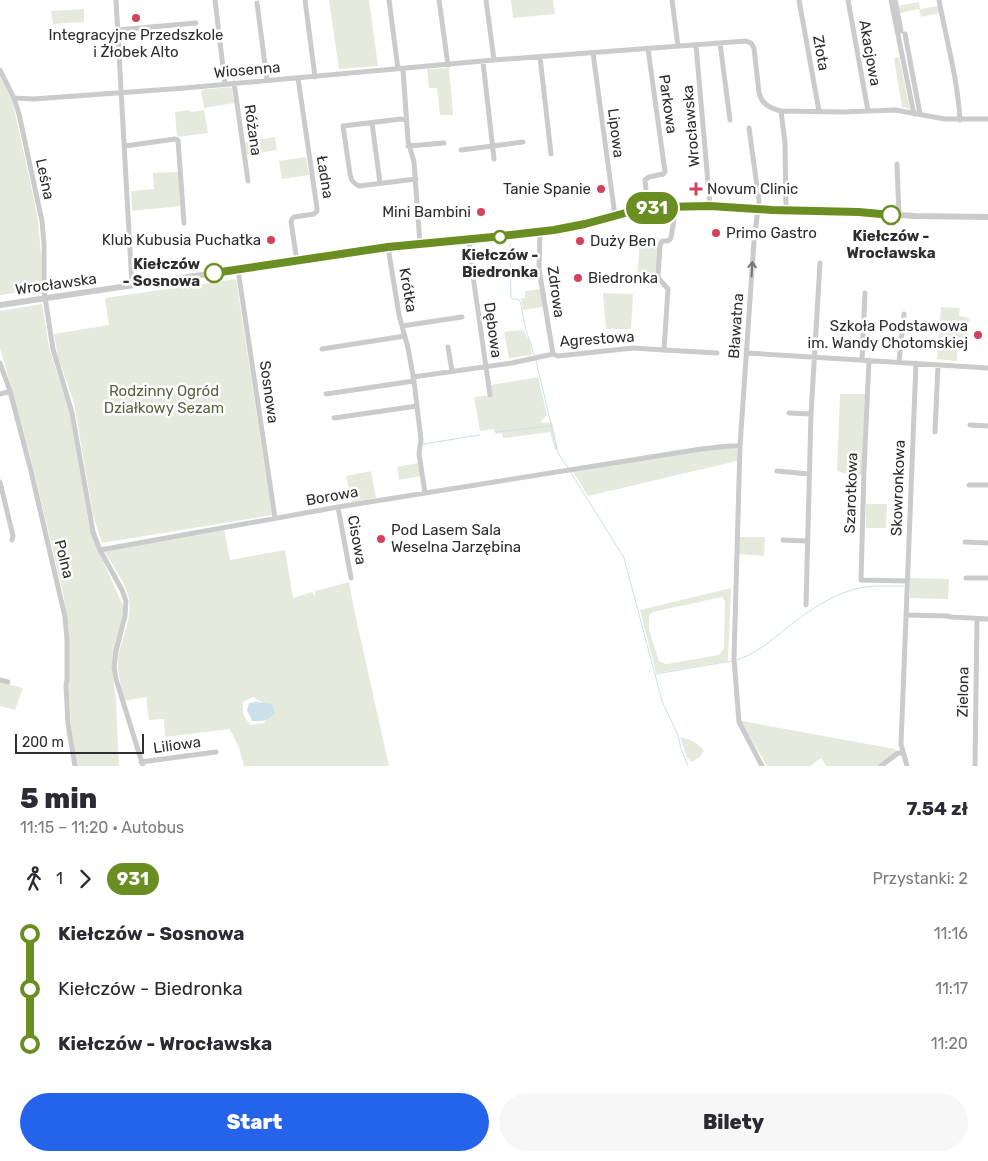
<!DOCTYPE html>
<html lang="pl">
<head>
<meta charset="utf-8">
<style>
	:root { --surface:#fff; --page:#f7f7f7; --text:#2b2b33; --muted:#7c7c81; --accent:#2563eb }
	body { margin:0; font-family:Rubik,sans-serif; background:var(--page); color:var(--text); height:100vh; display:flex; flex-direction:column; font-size:19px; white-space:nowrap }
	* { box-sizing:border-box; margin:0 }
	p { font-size:16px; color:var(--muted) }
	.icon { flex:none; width:28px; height:28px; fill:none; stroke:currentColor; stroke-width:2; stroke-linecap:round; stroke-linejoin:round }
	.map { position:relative; height:766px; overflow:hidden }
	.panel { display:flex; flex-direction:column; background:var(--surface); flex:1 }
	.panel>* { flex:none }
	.badge { padding:0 10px; border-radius:16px; font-size:18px; line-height:32px }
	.scale { position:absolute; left:15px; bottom:12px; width:129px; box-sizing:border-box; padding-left:5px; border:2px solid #2e2e2e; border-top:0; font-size:14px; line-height:18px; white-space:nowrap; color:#2e2e2e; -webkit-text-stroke:4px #fff; paint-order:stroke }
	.map>.badge { position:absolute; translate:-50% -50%; box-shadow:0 0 0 2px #fff }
	.legs { display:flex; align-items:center; gap:8px; height:55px; padding:0 20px; font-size:16px }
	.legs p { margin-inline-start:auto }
	.overview { display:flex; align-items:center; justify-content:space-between; height:85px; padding:0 20px }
	h1 { font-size:28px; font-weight:800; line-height:38px }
	.cta { display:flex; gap:10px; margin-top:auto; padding:10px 20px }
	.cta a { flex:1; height:58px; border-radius:30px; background:var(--accent); color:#fff; font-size:20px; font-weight:800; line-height:58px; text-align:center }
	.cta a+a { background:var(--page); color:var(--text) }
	ul { padding:0 20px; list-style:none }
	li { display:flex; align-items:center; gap:18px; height:55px; font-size:19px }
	li i { display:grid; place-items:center; width:8px; height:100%; margin:0 6px; background:currentColor }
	li i::after { content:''; width:12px; height:12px; margin:-6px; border:4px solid; border-radius:50%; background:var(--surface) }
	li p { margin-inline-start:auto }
	li:first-child i { background:linear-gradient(#0000 50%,currentColor 0) }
	li:last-child i { background:linear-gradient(currentColor 50%,#0000 0) }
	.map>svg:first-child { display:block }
</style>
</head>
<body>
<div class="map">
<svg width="988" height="766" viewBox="0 0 988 766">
	<rect width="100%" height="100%" fill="#fff"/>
	<path fill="#e6eadd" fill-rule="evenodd" d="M 329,0 L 369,0 L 378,66 L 339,69 Z
		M 511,0 L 553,0 L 555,14 L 513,18 Z
		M 919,2 L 920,9 L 938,6 L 940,13 L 921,17 L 919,9 L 900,13 L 898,6 Z
		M 84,9 L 84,22 L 53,24 L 51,11 Z
		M 899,57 L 910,109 L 902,107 L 894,58 Z
		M 449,68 L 453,115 L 440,115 L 437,88 L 429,88 L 427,69 Z
		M 0,76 L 12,99 L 33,195 L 38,220 L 41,255 L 41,289 L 0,295 Z
		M 230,87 L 232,89 L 234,103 L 204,108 L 201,90 Z
		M 189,110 L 191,112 L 204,110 L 208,133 L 177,137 L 175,112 Z
		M 275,137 L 277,150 L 247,155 L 245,142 Z
		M 306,157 L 309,175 L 282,179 L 279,161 Z
		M 178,172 L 180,206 L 132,211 L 131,191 L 154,189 L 153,173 Z
		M 640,237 L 659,238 L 658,244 L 657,280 L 637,280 Z
		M 236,279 L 272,515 L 102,543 L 93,515 L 74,403 L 58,357 L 54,334 L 109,325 L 105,298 Z
		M 541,289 L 543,307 L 523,310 L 521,298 L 525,298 L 525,291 Z
		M 603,293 L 633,294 L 631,329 L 606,329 Z
		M 42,304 L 49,347 L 70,415 L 89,525 L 97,548 L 124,608 L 112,668 L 116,701 L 119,766 L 77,766 L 76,763 L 71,726 L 69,693 L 69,629 L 63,593 L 30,455 L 0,348 L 0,311 Z
		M 941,307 L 960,308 L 959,316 L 969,318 L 968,347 L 957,345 L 957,361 L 937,359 Z
		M 523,330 L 530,342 L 532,355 L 509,358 L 504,332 Z
		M 538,377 L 547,415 L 540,422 L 543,423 L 552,422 L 558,449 L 555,450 L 550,432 L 507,438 L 503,438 L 502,433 L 496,434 L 493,429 L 480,431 L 474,397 L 492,395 L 491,385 Z
		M 840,394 L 865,394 L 862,475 L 853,476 L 837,471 Z
		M 726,447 L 737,449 L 737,461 L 588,496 L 572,470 Z
		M 418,463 L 420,476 L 399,480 L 397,467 Z
		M 371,471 L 376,498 L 352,502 L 346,476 Z
		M 866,504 L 887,504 L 886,528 L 866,528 Z
		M 224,529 L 230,560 L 285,550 L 293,598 L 312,592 L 315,597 L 315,591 L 349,582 L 354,609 L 389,766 L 244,766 L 239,748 L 230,729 L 165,737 L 164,719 L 149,720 L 146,697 L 124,701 C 122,687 117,674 118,659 C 120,639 133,619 129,599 C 125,581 113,566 104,551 ZM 253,697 L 273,709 L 264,723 L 250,725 L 243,714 L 243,702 Z
		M 739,537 L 765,537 L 764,556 L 739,554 Z
		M 910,578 L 949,579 L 948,599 L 910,598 Z
		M 731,588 L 728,661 L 656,673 L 640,610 ZM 722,597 L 725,601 L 724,649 L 719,655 L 666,664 L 659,661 L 649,629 L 649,615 L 653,612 Z
		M 0,682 L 23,688 L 15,710 L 0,706 Z
		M 742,721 L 895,749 L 896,752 L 879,766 L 826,766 L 821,758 L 810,766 L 767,766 L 741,722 Z
		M 680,737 C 691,740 698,742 704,751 L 700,757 L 691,762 L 686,755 Z"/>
	<path fill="#cbe0e8" d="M 256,702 L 272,704 L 275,713 C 267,722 263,721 252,721 L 247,710 L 249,703 Z"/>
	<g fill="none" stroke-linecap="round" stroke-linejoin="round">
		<path stroke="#cbe0e8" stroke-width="1" d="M 510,244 L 511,298 L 512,299 L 517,299 L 520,301 L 526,331 L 531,344 L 534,355
			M 536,361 L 558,453 L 568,468
			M 497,432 L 551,426
			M 423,444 L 480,435
			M 570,471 L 624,558 L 662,701 L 677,733 L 681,748 L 688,766
			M 737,660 C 755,654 771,641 785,629 C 806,613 829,596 855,589 C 870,585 889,586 904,586
			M 655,674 L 732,661"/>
		<path stroke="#cbcbcb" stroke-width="5" d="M 116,0 L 132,286
			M 215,0 L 225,84
			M 305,0 L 315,77
			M 389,0 L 398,69
			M 439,0 L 448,65
			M 486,0 L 494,60
			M 672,0 L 678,46
			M 799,0 L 819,111
			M 848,0 L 868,111
			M 891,0 L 914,114
			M 895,0 L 901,31
			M 939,0 C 946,38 958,81 960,120
			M 257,3 L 267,80
			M 117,30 L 196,23
			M 905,34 L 920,114
			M 720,43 L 730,120
			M 696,45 L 710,206
			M 648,49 L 665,172 L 663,174 L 649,177 L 645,180 L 648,208
			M 593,53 L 615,216
			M 540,57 L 551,154
			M 483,62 L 494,159
			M 403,69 L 408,141 L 414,162 L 420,244
			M 0,70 L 14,98 L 19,114 L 42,221 L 44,244 L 44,291 L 53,349 L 72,413 L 93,532 L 100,550 L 122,590 L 126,601 L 125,616 L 116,651 L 114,667 L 116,679 L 143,766
			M 234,83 L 248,181
			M 14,98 L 34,99 L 185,88 L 494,60 L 746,41 L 751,43 L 754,48 L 759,93 C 762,104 769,108 781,111 L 843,112 L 895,110 L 945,119 L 988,119
			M 781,111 L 785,143 L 786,210
			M 406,120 L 401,119 L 343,126 L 350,174 C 351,180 353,183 359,186 L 416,179
			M 372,123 L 380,183
			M 749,128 L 759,201 L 754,241 L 740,446 L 734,659 L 739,722 L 762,766
			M 125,146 L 175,139 L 178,140 L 184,223
			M 408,146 L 444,143
			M 461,150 L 523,142
			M 897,164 L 899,216
			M 676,206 L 671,238 L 668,241 L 662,241 L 660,246 L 658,276 L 659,279 L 668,289 L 664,350 L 717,353
			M 540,232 L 539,269 L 553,354
			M 469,240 L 473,276 L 490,395
			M 388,247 L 399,315 L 408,348 L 414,381 L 421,440 L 419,454 L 425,493
			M 297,261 L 291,222 L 292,219 L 294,217 L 314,214 L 317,211 L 317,208 L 298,78
			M 238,270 L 275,518
			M 402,326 L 462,317
			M 448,347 L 452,371
			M 322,349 L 405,336
			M 746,353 L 988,368
			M 862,360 L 865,293
			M 869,360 L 864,470 L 861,580 L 907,581
			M 899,362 L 904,314
			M 0,363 L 10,391 L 31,471 L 65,617 L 67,640 L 67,680 L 66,685 L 68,724 L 75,766
			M 413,377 L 512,363 L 553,354 L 558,356 L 633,348 L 664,350
			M 0,394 L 10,391
			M 326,394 L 414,381
			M 789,413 L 811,414
			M 334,418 L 417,406
			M 970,425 L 988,426
			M 935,432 L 938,365
			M 777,471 L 809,474
			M 0,482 L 13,536 L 12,540
			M 969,485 L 988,485
			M 338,507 L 351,578
			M 783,540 L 807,541
			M 965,542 L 988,543
			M 100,550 L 338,507 L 701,449 L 729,446 L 740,446
			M 966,578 L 988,578
			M 806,605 L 811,414 L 820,263
			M 906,615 L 947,616 L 951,617 L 988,619
			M 0,680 L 8,682
			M 141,762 L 216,752
			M 881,766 L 898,753 L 903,753
			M 907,766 L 901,744 L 916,363
			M 975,766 L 977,619"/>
		<path stroke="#cbcbcb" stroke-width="6" d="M 0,305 L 388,247 L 493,237 L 554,230 L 585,224 L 640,209 L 662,207 L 702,206 L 758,209 L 859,212 L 914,216 L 988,217"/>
	</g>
	<defs><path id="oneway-shaft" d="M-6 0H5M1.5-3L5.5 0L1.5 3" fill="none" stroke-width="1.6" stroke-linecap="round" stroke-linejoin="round" transform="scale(1.25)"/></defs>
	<use stroke="#757575" href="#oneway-shaft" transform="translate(752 269) rotate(-87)"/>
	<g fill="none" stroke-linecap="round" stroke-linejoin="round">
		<g stroke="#fff" stroke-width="11">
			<path id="line-1" d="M 214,273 L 388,247 L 493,237 L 554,230 L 585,224 L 640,209 L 662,207 L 710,206 L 772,210 L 859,212 L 891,215"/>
		</g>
		<use href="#line-1" stroke="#6b8e23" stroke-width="8"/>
	</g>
	<g fill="#d5415c" stroke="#fff" stroke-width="2">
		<circle cx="136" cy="18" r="5"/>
		<circle cx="601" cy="189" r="5"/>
		<path d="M693.5 181.5h5v5h5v5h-5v5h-5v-5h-5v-5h5z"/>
		<circle cx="481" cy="212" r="5"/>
		<circle cx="716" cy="233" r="5"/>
		<circle cx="271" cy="240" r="5"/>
		<circle cx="580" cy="241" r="5"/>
		<circle cx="578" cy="278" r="5"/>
		<circle cx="978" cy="335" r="5"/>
		<circle cx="381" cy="539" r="5"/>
	</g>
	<g fill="#fff" stroke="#6b8e23" stroke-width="2.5">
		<circle cx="891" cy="215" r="9"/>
		<circle cx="500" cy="237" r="6"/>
		<circle cx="214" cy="273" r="9"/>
	</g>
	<g text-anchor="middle" stroke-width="5" stroke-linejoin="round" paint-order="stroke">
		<g font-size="15" fill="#2e2e2e" stroke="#fff" text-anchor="start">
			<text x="136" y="40" text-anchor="middle">Integracyjne Przedszkole<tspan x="136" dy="17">i Żłobek Alto</tspan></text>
			<text x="591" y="194" text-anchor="end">Tanie Spanie</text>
			<text x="707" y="194">Novum Clinic</text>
			<text x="471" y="217" text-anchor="end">Mini Bambini</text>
			<text x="726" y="238">Primo Gastro</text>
			<text x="261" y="245" text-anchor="end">Klub Kubusia Puchatka</text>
			<text x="590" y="246">Duży Ben</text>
			<text x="588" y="283">Biedronka</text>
			<text x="968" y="331" text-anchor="end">Szkoła Podstawowa<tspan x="968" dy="17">im. Wandy Chotomskiej</tspan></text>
			<text x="391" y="535">Pod Lasem Sala<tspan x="391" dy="17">Weselna Jarzębina</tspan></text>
		</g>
		<g font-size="15" fill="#2e2e2e" stroke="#fff">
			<text transform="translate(821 53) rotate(80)" y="5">Złota</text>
			<text transform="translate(870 53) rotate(80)" y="5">Akacjowa</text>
			<text transform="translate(247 70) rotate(-5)" y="5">Wiosenna</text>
			<text transform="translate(668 104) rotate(82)" y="5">Parkowa</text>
			<text transform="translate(691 126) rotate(-95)" y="5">Wrocławska</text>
			<text transform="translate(253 130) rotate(82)" y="5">Różana</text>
			<text transform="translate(616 133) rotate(83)" y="5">Lipowa</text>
			<text transform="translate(325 177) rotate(81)" y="5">Ładna</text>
			<text transform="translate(45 179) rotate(78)" y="5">Leśna</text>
			<text transform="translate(56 284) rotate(-8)" y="5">Wrocławska</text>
			<text transform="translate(408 290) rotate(80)" y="5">Krótka</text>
			<text transform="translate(556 292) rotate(82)" y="5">Zdrowa</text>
			<text transform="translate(736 326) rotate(-86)" y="5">Bławatna</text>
			<text transform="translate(493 330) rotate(82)" y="5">Dębowa</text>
			<text transform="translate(597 339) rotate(-4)" y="5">Agrestowa</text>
			<text transform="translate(269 392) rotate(82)" y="5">Sosnowa</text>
			<text transform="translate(898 488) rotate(-88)" y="5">Skowronkowa</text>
			<text transform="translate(851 493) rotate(-88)" y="5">Szarotkowa</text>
			<text transform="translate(332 496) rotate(-10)" y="5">Borowa</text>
			<text transform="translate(357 540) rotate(80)" y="5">Cisowa</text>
			<text transform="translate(64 559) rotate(76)" y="5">Polna</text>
			<text transform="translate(963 692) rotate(-89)" y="5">Zielona</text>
			<text transform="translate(177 745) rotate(-8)" y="5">Liliowa</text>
		</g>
		<g font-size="15" font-weight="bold" fill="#2e2e2e" stroke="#fff">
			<text x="891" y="241">Kiełczów -<tspan x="891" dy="17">Wrocławska</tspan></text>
			<text x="500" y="260">Kiełczów -<tspan x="500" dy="17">Biedronka</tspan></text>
			<text x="200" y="269" text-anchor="end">Kiełczów<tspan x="200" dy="17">- Sosnowa</tspan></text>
		</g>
		<g font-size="15" fill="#566640" stroke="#fff">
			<text x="164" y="396">Rodzinny Ogród<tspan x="164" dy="17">Działkowy Sezam</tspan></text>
		</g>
	</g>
</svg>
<div class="scale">200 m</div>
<b class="badge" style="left:652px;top:208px;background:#6b8e23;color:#fff">931</b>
</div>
<section class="panel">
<div class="overview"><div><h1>5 min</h1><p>11:15 – 11:20 · Autobus</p></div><b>7.54 zł</b></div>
<div class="legs"><svg class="icon" aria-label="walk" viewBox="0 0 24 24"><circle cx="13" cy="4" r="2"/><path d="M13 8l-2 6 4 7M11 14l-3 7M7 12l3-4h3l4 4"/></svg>1<svg class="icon" aria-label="forward" viewBox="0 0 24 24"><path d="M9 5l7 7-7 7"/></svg><b class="badge" style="background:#6b8e23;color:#fff">931</b><p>Przystanki: 2</p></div>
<ul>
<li><i style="color:#6b8e23"></i><b>Kiełczów - Sosnowa</b><p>11:16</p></li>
<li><i style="color:#6b8e23"></i><span>Kiełczów - Biedronka</span><p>11:17</p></li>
<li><i style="color:#6b8e23"></i><b>Kiełczów - Wrocławska</b><p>11:20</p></li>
</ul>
<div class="cta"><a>Start</a><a>Bilety</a></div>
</section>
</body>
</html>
